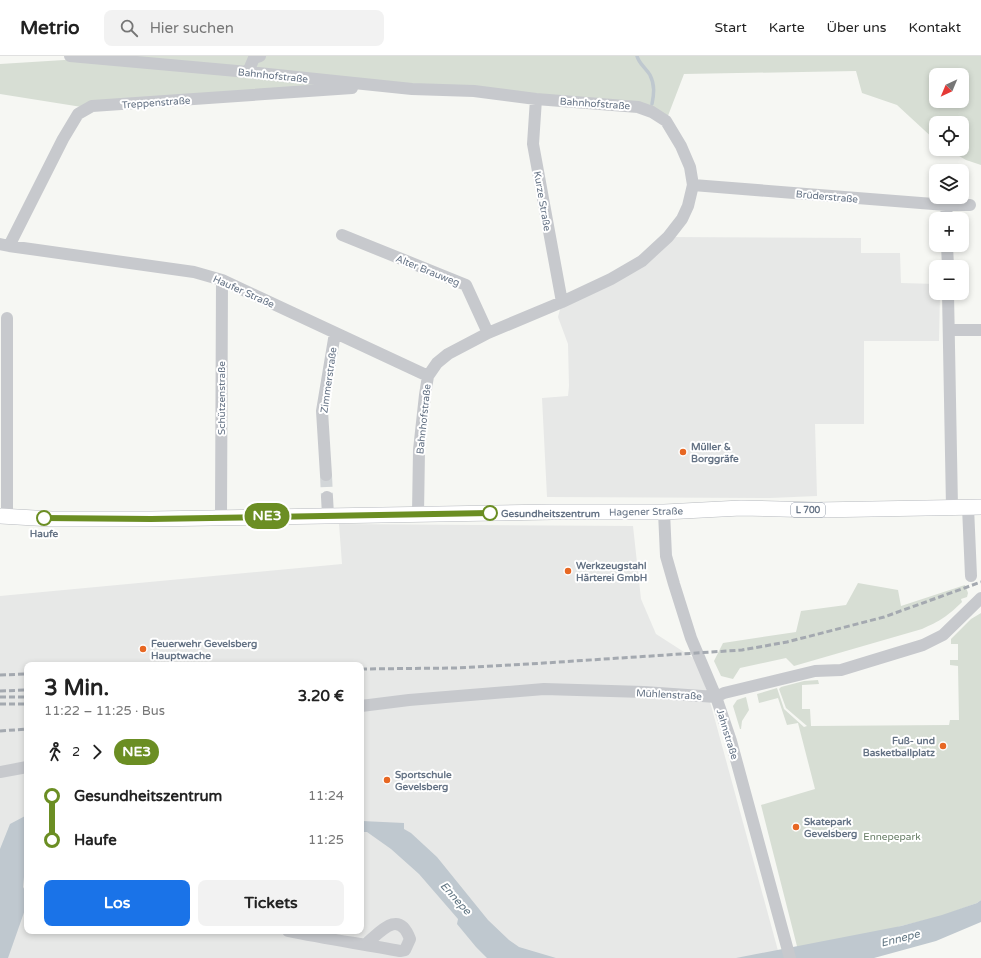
<!DOCTYPE html>
<html lang="de">
<head>
<meta charset="utf-8">
<style>
	:root { --surface:#fff; --page:#f2f2f2; --text:#222; --muted:#767676; --line:#e0e0e0; --accent:#1a73e8 }
	body { margin:0; font-family:"Varela Round",sans-serif; background:var(--page); color:var(--text); height:100vh; display:flex; flex-direction:column; font-size:15px; white-space:nowrap }
	* { box-sizing:border-box; margin:0 }
	p { font-size:13px; color:var(--muted) }
	.icon { flex:none; width:22px; height:22px; fill:none; stroke:currentColor; stroke-width:2; stroke-linecap:round; stroke-linejoin:round }
	.map { position:relative; flex:1; overflow:hidden }
	.side { position:absolute; left:24px; top:606px; width:340px; height:272px; display:flex; flex-direction:column; background:var(--surface); border-radius:8px; box-shadow:0 2px 6px #0003 }
	.side>* { flex:none }
	.badge { padding:0 8px; border-radius:13px; font-size:14px; line-height:26px }
	.needle { width:26px; rotate:224deg }
	.tools { position:absolute; left:929px; top:12px; display:grid; gap:8px }
	.tools a { display:grid; place-items:center; width:40px; height:40px; border-radius:8px; background:var(--surface); box-shadow:0 2px 6px #0003; font-size:20px }
	.map>.badge { position:absolute; translate:-50% -50%; box-shadow:0 0 0 2px #fff }
	.legs { display:flex; align-items:center; gap:6px; height:44px; padding:0 20px; font-size:13px }
	.legs p { margin-inline-start:auto }
	.head { display:flex; align-items:center; justify-content:space-between; height:68px; padding:0 20px }
	h1 { font-size:22px; font-weight:700; line-height:30px }
	.button { display:flex; gap:8px; margin-top:auto; padding:8px 20px }
	.button a { flex:1; height:46px; border-radius:8px; background:var(--accent); color:#fff; font-size:16px; font-weight:700; line-height:46px; text-align:center }
	.button a+a { background:var(--page); color:var(--text) }
	ul { padding:0 20px; list-style:none }
	li { display:flex; align-items:center; gap:14px; height:44px; font-size:15px }
	li i { display:grid; place-items:center; width:6px; height:100%; margin:0 5px; background:currentColor }
	li i::after { content:''; width:10px; height:10px; margin:-5px; border:3px solid; border-radius:50%; background:var(--surface) }
	li p { margin-inline-start:auto }
	li:first-child i { background:linear-gradient(#0000 50%,currentColor 0) }
	li:last-child i { background:linear-gradient(currentColor 50%,#0000 0) }
	header { display:flex; align-items:center; gap:24px; box-sizing:border-box; height:56px; padding:0 20px; background:var(--surface); border-bottom:1px solid var(--line) }
	header strong { font-size:19px }
	nav { display:flex; gap:22px; margin-inline-start:auto; font-size:14px }
	.search { width:280px; height:36px; background:var(--page); display:flex; align-items:center; gap:10px; box-sizing:border-box; padding:0 14px; border-radius:8px; color:var(--muted); font-size:15px }
	.map>svg:first-child { display:block }
</style>
</head>
<body>
<header>
<strong>Metrio</strong>
<div class="search"><svg class="icon" aria-label="search" viewBox="0 0 24 24"><circle cx="10" cy="10" r="6"/><path d="M15 15l6 6"/></svg>Hier suchen</div>
<nav><a>Start</a><a>Karte</a><a>Über uns</a><a>Kontakt</a></nav>
</header>
<div class="map">
<svg width="981" height="902" viewBox="0 0 981 902">
	<rect width="100%" height="100%" fill="#f6f7f3"/>
	<path fill="#e7e8e7" fill-rule="evenodd" d="M 668,181 L 861,182 L 861,197 L 900,197 L 901,227 L 936,228 L 936,237 L 940,237 L 939,285 L 864,285 L 864,368 L 815,368 L 817,440 L 770,442 L 547,441 L 542,342 L 568,340 L 569,330 L 568,288 L 558,261 L 562,246 L 587,234 Z
		M 339,468 L 633,470 L 641,543 L 656,578 L 698,605 L 712,653 L 780,902 L 0,902 L 0,540 L 342,508 ZM 27,609 L 361,609 L 361,875 L 27,875 Z"/>
	<path fill="#d7ded4" fill-rule="evenodd" d="M 81,0 L 981,0 L 981,109 L 966,104 L 947,93 L 962,93 L 962,67 L 936,67 L 936,85 L 897,49 L 862,37 L 856,15 L 684,18 L 666,65 L 652,56 L 385,30 L 88,52 L 0,38 L 0,8 L 80,3 ZM 936,19 L 962,19 L 962,45 L 936,45 Z
		M 858,527 L 898,534 L 901,550 L 965,529 L 968,537 L 967,541 L 961,543 L 962,546 C 948,560 940,565 922,573 L 794,610 L 786,602 L 740,612 L 733,623 L 721,620 L 714,605 L 723,587 L 796,576 L 801,555 L 846,549 Z
		M 981,557 L 981,844 L 977,847 L 942,860 L 901,870 L 800,902 L 761,749 L 815,733 L 798,667 L 787,669 L 778,642 L 759,647 L 757,638 L 777,632 L 784,653 L 804,671 L 807,670 L 786,652 L 779,633 L 781,631 L 804,625 L 818,624 L 819,628 L 802,629 L 802,653 L 810,653 L 811,670 L 949,669 L 950,664 L 959,664 L 958,610 L 950,609 L 950,604 L 958,604 L 958,588 L 951,588 L 951,583 L 971,563 Z
		M 746,641 L 749,654 L 742,665 L 741,673 L 740,673 L 733,650 L 737,644 Z"/>
	<path fill="#bfc8cf" d="M 27,759 L 27,813 L 24,821 L 23,831 L 27,838 L 27,848 L 8,902 L 0,902 L 0,793 L 10,768 Z
		M 362,765 L 404,767 L 404,773 L 411,777 L 437,801 L 488,864 L 509,884 L 519,891 L 556,902 L 487,902 L 476,891 L 457,868 L 458,863 L 419,818 L 391,793 L 367,776 L 361,776 Z
		M 981,844 L 981,866 L 936,885 L 874,902 L 736,902 L 901,870 L 942,859 L 977,847 Z"/>
	<g fill="none" stroke-linecap="round" stroke-linejoin="round">
		<path stroke="#bfc8cf" stroke-width="3.5" d="M 637,0 C 639,8 646,12 650,19 C 655,29 654,38 652,48"/>
		<path stroke="#d2d6d8" stroke-width="12" stroke-dasharray="12 6" stroke-linecap="butt" d="M 326,419 L 327,441"/>
		<g stroke="#b7babf" stroke-width="16">
			<path id="major" d="M 0,460 L 52,463 L 151,463 L 552,456 L 664,456 L 741,452 L 817,454 L 981,451"/>
		</g>
		<path stroke="#c7c9cd" stroke-width="12" d="M 70,0 L 248,16 L 412,33 L 474,35 L 536,43 L 638,51 L 652,56 L 666,65 L 681,90 L 690,111 L 693,129 L 688,150 L 682,163 L 668,181 L 642,205 L 611,223 L 562,246 L 488,277 L 448,298 L 437,307 L 428,320 L 425,339 L 419,394 L 418,458
			M 248,16 L 254,2 L 260,0
			M 536,43 L 533,88 L 562,246
			M 693,129 L 946,149 L 970,149
			M 946,149 L 947,163
			M 342,179 L 466,229 L 488,277
			M 0,188 L 9,190 L 194,216 L 222,224 L 428,320
			M 947,189 L 948,211
			M 9,190 L 63,83 L 78,58 L 92,50 L 352,32
			M 948,237 L 952,451
			M 7,262 L 7,460
			M 949,274 L 981,274
			M 326,419 L 322,355 L 335,277
			M 327,441 L 328,459
			M 968,451 L 971,520
			M 664,456 L 666,500 L 674,528 L 691,582 L 716,641 L 731,685 L 790,902
			M 221,461 L 222,224
			M 361,650 L 409,644 L 544,633 L 644,636 L 716,641 L 724,637 L 815,615 L 841,614 L 923,589 L 943,579 L 981,542
			M 0,716 L 27,711
			M 288,875 C 326,883 363,888 400,895 L 405,894 L 410,883 C 399,853 381,875 366,888"/>
		<use href="#major" stroke="#fff" stroke-width="15"/>
		<path stroke="#a4a9b0" stroke-width="3" stroke-dasharray="6 3" stroke-linecap="butt" d="M 361,613 L 456,612 L 529,608 L 742,594 L 787,586 L 884,561 L 981,526
			M 0,619 L 27,618
			M 361,622 L 363,621
			M 0,635 L 27,634
			M 0,641 L 27,641
			M 0,648 L 27,648
			M 0,675 L 27,673"/>
	</g>
	<g fill="none" stroke-linecap="round" stroke-linejoin="round">
		<g stroke="#fff" stroke-width="9">
			<path id="line-1" d="M 44,462 L 151,463 L 490,457"/>
		</g>
		<use href="#line-1" stroke="#6b8e23" stroke-width="6"/>
	</g>
	<g fill="#e76723" stroke="#fff" stroke-width="1.5">
		<circle cx="683" cy="396" r="4"/>
		<circle cx="568" cy="515" r="4"/>
		<circle cx="143" cy="593" r="4"/>
		<circle cx="943" cy="690" r="4"/>
		<circle cx="387" cy="724" r="4"/>
		<circle cx="796" cy="771" r="4"/>
	</g>
	<g fill="#fff" stroke="#6b8e23" stroke-width="2">
		<circle cx="490" cy="457" r="7"/>
		<circle cx="44" cy="462" r="7"/>
	</g>
	<g text-anchor="middle" stroke-width="4" stroke-linejoin="round" paint-order="stroke">
		<rect fill="#fff" stroke="#939daa" stroke-width="1" x="791" y="447" width="34" height="14" rx="3"/>
		<g font-size="9" font-weight="bold" fill="#657385">
			<text x="808" y="457">L 700</text>
		</g>
		<g font-size="10" fill="#657385" stroke="#fff">
			<text transform="translate(273 19) rotate(6)" y="4">Bahnhofstraße</text>
			<text transform="translate(156 46) rotate(-4)" y="4">Treppenstraße</text>
			<text transform="translate(595 47) rotate(4)" y="4">Bahnhofstraße</text>
			<text transform="translate(827 140) rotate(5)" y="4">Brüderstraße</text>
			<text transform="translate(543 145) rotate(80)" y="4">Kurze Straße</text>
			<text transform="translate(428 214) rotate(22)" y="4">Alter Brauweg</text>
			<text transform="translate(244 235) rotate(24)" y="4">Haufer Straße</text>
			<text transform="translate(328 324) rotate(-82)" y="4">Zimmerstraße</text>
			<text transform="translate(221 342) rotate(-90)" y="4">Schützenstraße</text>
			<text transform="translate(423 363) rotate(-84)" y="4">Bahnhofstraße</text>
			<text transform="translate(646 455) rotate(-1)" y="4">Hagener Straße</text>
			<text transform="translate(669 638) rotate(3)" y="4">Mühlenstraße</text>
			<text transform="translate(728 678) rotate(73)" y="4">Jahnstraße</text>
		</g>
		<g font-size="10" font-weight="bold" fill="#657385" stroke="#fff" text-anchor="start">
			<text x="691" y="394">Müller &amp;<tspan x="691" dy="12">Borggräfe</tspan></text>
			<text x="576" y="513">Werkzeugstahl<tspan x="576" dy="12">Härterei GmbH</tspan></text>
			<text x="151" y="591">Feuerwehr Gevelsberg<tspan x="151" dy="12">Hauptwache</tspan></text>
			<text x="935" y="688" text-anchor="end">Fuß- und<tspan x="935" dy="12">Basketballplatz</tspan></text>
			<text x="395" y="722">Sportschule<tspan x="395" dy="12">Gevelsberg</tspan></text>
			<text x="804" y="769">Skatepark<tspan x="804" dy="12">Gevelsberg</tspan></text>
		</g>
		<g font-size="10" font-weight="bold" fill="#657385" stroke="#fff" text-anchor="start">
			<text x="501" y="461">Gesundheitszentrum</text>
			<text x="44" y="481" text-anchor="middle">Haufe</text>
		</g>
		<g font-size="10" fill="#667c64" stroke="#fff">
			<text x="892" y="784">Ennepepark</text>
		</g>
		<g font-size="11" font-style="italic" fill="#607582" stroke="#fff">
			<text transform="translate(456 842) rotate(48)" y="4">Ennepe</text>
			<text transform="translate(900 882) rotate(-14)" y="4">Ennepe</text>
		</g>
	</g>
</svg>
<div class="tools">
<a><svg class="needle" viewBox="-14 -14 28 28"><path d="M0-13l5 13h-10z" fill="#e53935"/><path d="M0 13l5-13h-10z" fill="#767676"/></svg></a>
<a><svg class="icon" aria-label="locate" viewBox="0 0 24 24"><circle cx="12" cy="12" r="6"/><path d="M12 2v4M12 18v4M2 12h4M18 12h4"/></svg></a>
<a><svg class="icon" aria-label="layers" viewBox="0 0 24 24"><path d="M12 4l9 5-9 5-9-5zM3 14l9 5 9-5"/></svg></a>
<a>+</a>
<a>−</a>
</div>
<b class="badge" style="left:267px;top:460px;background:#6b8e23;color:#fff">NE3</b>
<section class="side">
<div class="head"><div><h1>3 Min.</h1><p>11:22 – 11:25 · Bus</p></div><b>3.20 €</b></div>
<div class="legs"><svg class="icon" aria-label="walk" viewBox="0 0 24 24"><circle cx="13" cy="4" r="2"/><path d="M13 8l-2 6 4 7M11 14l-3 7M7 12l3-4h3l4 4"/></svg>2<svg class="icon" aria-label="forward" viewBox="0 0 24 24"><path d="M9 5l7 7-7 7"/></svg><b class="badge" style="background:#6b8e23;color:#fff">NE3</b></div>
<ul>
<li><i style="color:#6b8e23"></i><b>Gesundheitszentrum</b><p>11:24</p></li>
<li><i style="color:#6b8e23"></i><b>Haufe</b><p>11:25</p></li>
</ul>
<div class="button"><a>Los</a><a>Tickets</a></div>
</section>
</div>
</body>
</html>
